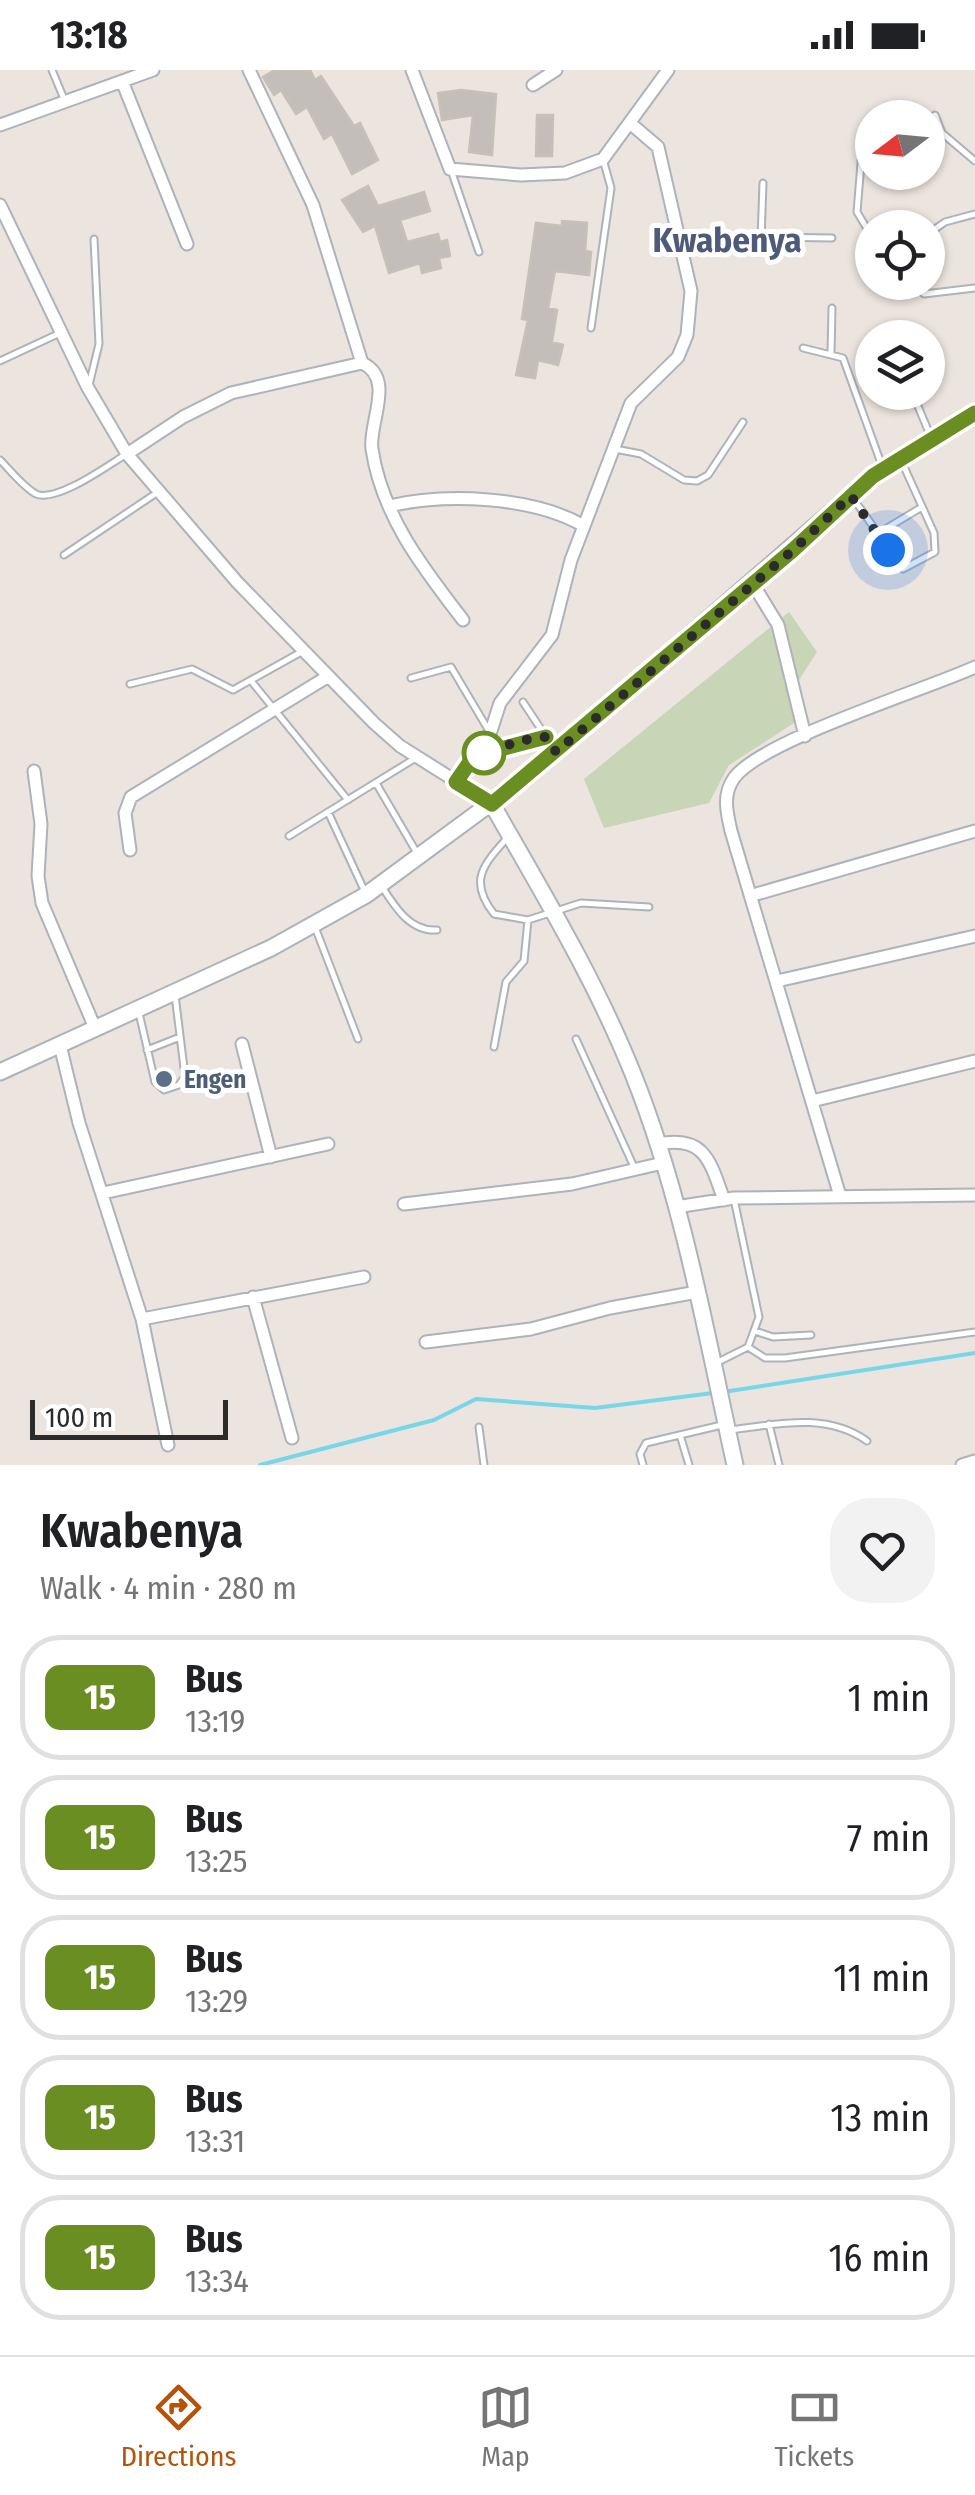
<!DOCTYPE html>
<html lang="en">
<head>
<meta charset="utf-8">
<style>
	:root { --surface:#fff; --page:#f2f2f2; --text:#202124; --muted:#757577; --line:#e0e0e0; --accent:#b45309 }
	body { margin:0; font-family:"Fira Sans Condensed",sans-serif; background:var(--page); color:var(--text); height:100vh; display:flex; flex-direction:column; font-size:38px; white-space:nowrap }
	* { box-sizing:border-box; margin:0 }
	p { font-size:32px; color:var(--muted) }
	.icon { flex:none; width:55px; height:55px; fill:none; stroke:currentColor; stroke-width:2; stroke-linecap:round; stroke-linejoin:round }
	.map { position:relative; height:1395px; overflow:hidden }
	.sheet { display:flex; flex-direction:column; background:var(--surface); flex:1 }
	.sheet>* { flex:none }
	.badge { padding:0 20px; border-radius:15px; font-size:35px; line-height:65px }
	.needle { width:65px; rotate:254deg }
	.controls { position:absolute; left:855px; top:30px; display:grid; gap:20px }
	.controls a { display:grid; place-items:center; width:90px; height:90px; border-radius:50%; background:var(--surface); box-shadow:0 2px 8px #0004; font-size:50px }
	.scale { position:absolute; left:30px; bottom:25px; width:198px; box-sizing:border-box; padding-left:10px; border:5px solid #2b2b2b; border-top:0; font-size:28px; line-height:35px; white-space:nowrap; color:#2b2b2b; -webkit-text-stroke:8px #fff; paint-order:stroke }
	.you { position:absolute; width:50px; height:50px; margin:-25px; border:8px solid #fff; border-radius:50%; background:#1a73e8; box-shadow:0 0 0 15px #1a73e833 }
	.map>.badge { position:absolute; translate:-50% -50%; box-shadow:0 0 0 5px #fff }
	.round { display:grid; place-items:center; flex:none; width:105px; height:105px; border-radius:40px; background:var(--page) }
	.overview { display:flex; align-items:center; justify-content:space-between; height:170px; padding:0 40px }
	h1 { font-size:48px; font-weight:600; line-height:75px }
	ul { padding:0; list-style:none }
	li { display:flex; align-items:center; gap:30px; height:125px; margin:0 20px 15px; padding:0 20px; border:5px solid var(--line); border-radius:40px }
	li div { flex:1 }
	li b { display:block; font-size:38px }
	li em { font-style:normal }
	li .badge { min-width:110px; font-weight:700; text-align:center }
	.status { display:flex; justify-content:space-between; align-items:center; height:70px; padding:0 50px; background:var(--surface); direction:ltr }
	.status svg { height:28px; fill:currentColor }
	.menu { display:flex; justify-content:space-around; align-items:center; height:140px; border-top:2px solid var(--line); background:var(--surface); font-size:28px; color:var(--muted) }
	.menu a { display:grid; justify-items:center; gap:5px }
	.menu .selected { color:var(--accent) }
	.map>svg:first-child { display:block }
</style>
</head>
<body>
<div class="status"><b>13:18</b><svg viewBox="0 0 49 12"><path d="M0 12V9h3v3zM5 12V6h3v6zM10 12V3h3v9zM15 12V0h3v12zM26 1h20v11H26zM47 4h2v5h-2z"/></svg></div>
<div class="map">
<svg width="975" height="1395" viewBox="0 0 975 1395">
	<rect width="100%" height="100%" fill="#ece4de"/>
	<path fill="#c8d5b6" d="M 789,542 L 817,582 L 791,622 L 794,653 L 729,695 L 709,733 L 604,758 L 584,709 Z"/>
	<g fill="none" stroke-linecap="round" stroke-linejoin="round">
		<path stroke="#77d6e7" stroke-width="4" d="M 723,1322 L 975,1283
			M 260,1395 L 434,1350 L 476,1329 L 595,1338 L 713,1323"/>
	</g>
	<path fill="#c4beba" stroke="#c7c0b7" stroke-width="2.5" d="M 275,0 L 310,0 L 315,10 L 321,6 L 354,56 L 360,53 L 378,90 L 352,104 L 332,64 L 324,69 L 307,37 L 296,44 L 281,20 L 274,25 L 263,7 Z
		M 461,20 L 496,24 L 492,85 L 469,82 L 473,45 L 442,50 L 438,23 Z
		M 537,45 L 553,45 L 552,86 L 536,86 Z
		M 368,116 L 378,136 L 424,122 L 430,141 L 400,150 L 407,172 L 438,164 L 440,172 L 447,170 L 450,186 L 439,188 L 441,198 L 422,203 L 420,193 L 389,203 L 375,156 L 363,162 L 342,130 Z
		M 562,151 L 587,153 L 585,181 L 591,182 L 589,205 L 555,201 L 548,238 L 557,240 L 552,272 L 563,275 L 558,295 L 538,290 L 535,308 L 516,305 L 528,250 L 522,249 L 536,153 L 562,156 Z"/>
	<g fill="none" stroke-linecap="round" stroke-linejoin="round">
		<g stroke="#aeb2ba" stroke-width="9">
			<path id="service" d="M 52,0 L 64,29
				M 935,45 L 942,63 L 975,91
				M 863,69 L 857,142 L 872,167
				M 451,100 L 479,182
				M 928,164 L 945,152 L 975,144
				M 680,166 L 832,168
				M 761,169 L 763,113
				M 915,212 L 924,224 L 975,218
				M 591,258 L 611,118 L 603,89
				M 803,278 L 843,288 L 882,396
				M 831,283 L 832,238
				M 0,291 L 60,263
				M 89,315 L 99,274 L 94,169
				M 912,322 L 930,365
				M 615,379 L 641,384 L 684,410 L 697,411 L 708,405 L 743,352
				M 0,390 C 11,401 23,417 36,424 C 56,433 107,396 125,385
				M 853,428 L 903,499 L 935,482 L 934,463 L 901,390
				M 877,464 L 922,437
				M 64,485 L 158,422
				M 411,608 L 451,597 L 489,661
				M 252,612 L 348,730
				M 130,614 L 192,599 L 233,620 L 303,581
				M 523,632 L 554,679
				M 482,683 L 547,667
				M 376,713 L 417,783
				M 328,742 L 365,822
				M 289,766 L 414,689
				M 508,767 C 483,795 468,811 494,844 L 528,850 L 581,833 L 649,837
				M 381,815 C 394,836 410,862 437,860
				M 315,857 L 358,969
				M 139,943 L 155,1012 L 164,1020 L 179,1015 L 185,1006 L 175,925
				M 576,969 L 634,1097
				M 494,977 L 506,912 L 524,891 L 528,850
				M 147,980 L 180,967
				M 755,1261 L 773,1267 L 811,1265
				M 748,1277 L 765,1288 L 785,1288 L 975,1262
				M 716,1293 L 748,1277 L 759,1247 L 734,1129
				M 769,1354 L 779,1395
				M 479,1357 L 484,1395
				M 730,1360 C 778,1354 826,1342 867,1371
				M 680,1365 L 689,1395
				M 643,1395 L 640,1384 L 646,1373 L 726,1354"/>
		</g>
		<g stroke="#aeb2ba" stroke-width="15">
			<path id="minor" d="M 249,0 L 313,135 L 362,293 C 396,308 368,354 372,379 C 382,446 423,498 463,550
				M 412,0 L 450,99 L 521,105 L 565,103 L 603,89 L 668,0
				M 122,11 L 187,174
				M 533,15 L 556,0
				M 0,55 L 153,0
				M 0,135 L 88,318 L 127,384 L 237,512 L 374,653 L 400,676 L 492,734
				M 127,384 L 183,347 L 231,323 L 362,293
				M 389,436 C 446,423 532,426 584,456
				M 753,514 L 778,555 L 805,666
				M 34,701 L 41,754 L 38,806 L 42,833 L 95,958
				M 457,712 L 490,664 L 500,633 L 552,565 L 571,490 L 631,333 L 678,287 L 687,265 L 691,221 L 658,77 L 630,53
				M 130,780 L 125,743 L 131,727 L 327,607
				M 753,825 L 975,761
				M 777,911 L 975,866
				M 242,974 L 271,1087
				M 60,975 L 79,1053 L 142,1249 L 168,1375
				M 812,1031 L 975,991
				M 658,1074 C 705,1065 710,1091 724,1130
				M 103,1123 L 328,1074
				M 840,1126 L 731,761 C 727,743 722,725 734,708 C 762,670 925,620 975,597
				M 404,1134 L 572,1114 L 663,1093
				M 676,1137 L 734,1128 L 975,1125
				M 253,1227 L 292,1368
				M 142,1249 L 364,1207
				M 426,1272 L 531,1259 L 610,1238 L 697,1222
				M 962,1395 L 975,1391"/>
		</g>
		<g stroke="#aeb2ba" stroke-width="19">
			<path id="secondary" d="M 492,734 C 542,822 595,909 633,1004 C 683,1129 706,1264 735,1395
				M 0,1002 L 271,878 L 366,825 L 525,708 L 873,406 L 975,343"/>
		</g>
		<use href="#service" stroke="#fff" stroke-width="5"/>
		<use href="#minor" stroke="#fff" stroke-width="11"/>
		<use href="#secondary" stroke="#fff" stroke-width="15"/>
	</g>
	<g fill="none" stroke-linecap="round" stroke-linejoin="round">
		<g stroke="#fff" stroke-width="22">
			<path id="line" d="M 546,667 L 474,686 L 456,712 L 492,734 L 793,480 L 873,406 L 975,343"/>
		</g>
		<use href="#line" stroke="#6b8e23" stroke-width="15"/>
		<path stroke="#2b2b2b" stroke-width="10" stroke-dasharray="0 18" d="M 484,683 L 482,678 L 474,686 C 498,679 522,668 546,667 L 556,682 L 793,480 L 851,426 L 888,480"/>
	</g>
	<circle fill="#fff" stroke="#6b8e23" stroke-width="5" cx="484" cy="683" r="20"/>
	<circle fill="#5c6f8a" stroke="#fff" stroke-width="4" cx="164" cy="1009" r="10"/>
	<g text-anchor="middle" stroke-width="10" stroke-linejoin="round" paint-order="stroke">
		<g font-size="25" font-weight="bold" fill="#4e5e75" stroke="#fff" text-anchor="start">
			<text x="184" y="1018">Engen</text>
		</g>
		<g font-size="35" font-weight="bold" fill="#4e5a79" stroke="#fff">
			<text x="727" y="182">Kwabenya</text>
		</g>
	</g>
</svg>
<div class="controls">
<a><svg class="needle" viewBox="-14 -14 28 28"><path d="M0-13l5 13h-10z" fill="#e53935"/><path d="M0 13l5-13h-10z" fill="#757577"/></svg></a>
<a><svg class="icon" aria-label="locate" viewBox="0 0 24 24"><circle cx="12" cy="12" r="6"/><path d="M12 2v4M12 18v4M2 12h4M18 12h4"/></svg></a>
<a><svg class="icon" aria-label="layers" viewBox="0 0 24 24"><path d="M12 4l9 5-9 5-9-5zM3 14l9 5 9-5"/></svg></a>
</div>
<div class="scale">100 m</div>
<div class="you" style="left:888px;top:480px"></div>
</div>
<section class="sheet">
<div class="overview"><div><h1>Kwabenya</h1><p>Walk · 4 min · 280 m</p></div><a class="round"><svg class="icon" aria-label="heart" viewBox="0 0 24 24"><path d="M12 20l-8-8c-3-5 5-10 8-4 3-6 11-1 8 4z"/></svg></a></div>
<ul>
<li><span class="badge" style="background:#6b8e23;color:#fff">15</span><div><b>Bus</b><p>13:19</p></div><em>1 min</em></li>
<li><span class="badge" style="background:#6b8e23;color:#fff">15</span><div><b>Bus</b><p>13:25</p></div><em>7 min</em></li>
<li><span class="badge" style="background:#6b8e23;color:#fff">15</span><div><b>Bus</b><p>13:29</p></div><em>11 min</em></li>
<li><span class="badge" style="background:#6b8e23;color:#fff">15</span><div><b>Bus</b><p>13:31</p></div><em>13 min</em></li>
<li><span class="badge" style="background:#6b8e23;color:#fff">15</span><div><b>Bus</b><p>13:34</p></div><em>16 min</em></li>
</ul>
</section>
<nav class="menu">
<a class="selected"><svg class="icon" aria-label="directions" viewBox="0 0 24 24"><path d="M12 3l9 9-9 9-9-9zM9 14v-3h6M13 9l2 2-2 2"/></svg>Directions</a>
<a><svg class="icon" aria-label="map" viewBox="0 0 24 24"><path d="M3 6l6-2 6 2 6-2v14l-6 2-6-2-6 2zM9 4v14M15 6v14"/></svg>Map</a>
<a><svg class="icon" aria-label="tickets" viewBox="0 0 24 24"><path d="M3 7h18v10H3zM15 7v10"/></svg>Tickets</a>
</nav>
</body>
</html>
